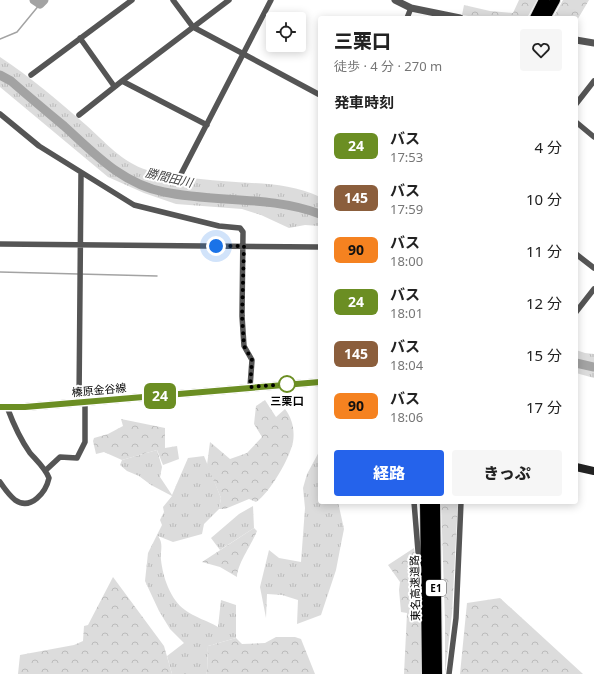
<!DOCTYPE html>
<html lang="ja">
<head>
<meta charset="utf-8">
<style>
	:root { --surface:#fff; --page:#f6f6f6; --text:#222; --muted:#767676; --accent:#2563eb }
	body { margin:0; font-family:"Noto Sans","Noto Sans JP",sans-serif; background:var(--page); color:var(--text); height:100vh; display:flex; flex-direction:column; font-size:15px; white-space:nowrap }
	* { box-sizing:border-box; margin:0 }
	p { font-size:13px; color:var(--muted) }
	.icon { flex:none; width:22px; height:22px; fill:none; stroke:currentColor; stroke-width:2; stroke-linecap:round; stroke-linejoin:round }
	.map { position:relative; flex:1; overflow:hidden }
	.details { position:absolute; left:318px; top:16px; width:260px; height:488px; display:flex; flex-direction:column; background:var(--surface); border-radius:4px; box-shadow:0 2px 10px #0003 }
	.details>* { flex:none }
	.badge { padding:0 8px; border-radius:6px; font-size:14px; line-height:26px }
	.fabs { position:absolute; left:266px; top:12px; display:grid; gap:8px }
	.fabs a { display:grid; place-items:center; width:40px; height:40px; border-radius:4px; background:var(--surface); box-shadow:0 2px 10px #0003; font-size:20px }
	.you { position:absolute; width:20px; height:20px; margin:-10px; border:3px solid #fff; border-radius:50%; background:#1a73e8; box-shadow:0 0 0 6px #1a73e833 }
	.map>.badge { position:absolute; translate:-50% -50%; box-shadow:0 0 0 2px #fff }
	h2 { padding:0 16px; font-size:15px; line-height:36px }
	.round { display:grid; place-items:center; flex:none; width:42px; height:42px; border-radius:4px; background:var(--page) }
	.head { display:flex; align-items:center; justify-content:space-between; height:68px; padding:0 16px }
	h1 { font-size:19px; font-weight:800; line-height:30px }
	.primary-button { display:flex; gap:8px; margin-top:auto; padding:8px 16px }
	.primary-button a { flex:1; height:46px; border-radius:4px; background:var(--accent); color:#fff; font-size:16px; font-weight:800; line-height:46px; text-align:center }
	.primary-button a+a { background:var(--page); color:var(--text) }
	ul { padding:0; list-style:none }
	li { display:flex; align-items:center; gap:12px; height:52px; padding:0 16px }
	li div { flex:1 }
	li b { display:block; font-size:15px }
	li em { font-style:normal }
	li .badge { min-width:44px; font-weight:700; text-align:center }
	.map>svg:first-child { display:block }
</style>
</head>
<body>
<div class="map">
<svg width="594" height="674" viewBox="0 0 594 674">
	<defs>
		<pattern id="grass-tufts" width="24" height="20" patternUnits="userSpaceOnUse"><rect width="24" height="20" fill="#dcdcdc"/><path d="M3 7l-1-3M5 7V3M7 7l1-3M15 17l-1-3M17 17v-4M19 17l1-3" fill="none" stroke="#bbb"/></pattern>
		<pattern id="forest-crowns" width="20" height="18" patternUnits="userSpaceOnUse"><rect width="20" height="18" fill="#dcdcdc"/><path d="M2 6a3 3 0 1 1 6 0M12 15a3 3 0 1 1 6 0" fill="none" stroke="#bbb"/></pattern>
	</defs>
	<rect width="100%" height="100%" fill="#fff"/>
	<path fill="url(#grass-tufts)" d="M 0,57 C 32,78 57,100 86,125 C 104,141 123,163 147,170 C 170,176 197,179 222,181 C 255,184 289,182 320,197 L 320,226 L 305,225 L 289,228 L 261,215 L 242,209 L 176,204 L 144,193 L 108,177 L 0,87 Z
		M 576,350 L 585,353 L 594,354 L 594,378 L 576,373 Z
		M 157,450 L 162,467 L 160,477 L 172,495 L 188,458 L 204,456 L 221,498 L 219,509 L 204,524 L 202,534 L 173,542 L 158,536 C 164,544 160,551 161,560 C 163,577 170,599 185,610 C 194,617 208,621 218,627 L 221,600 L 236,605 L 236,638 L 208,646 L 207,672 L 206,674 L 172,674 L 167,656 L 184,643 L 170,629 L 159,611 L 145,581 L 148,553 L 162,525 L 160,520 L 164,512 L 163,507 L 172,496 L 151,485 L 139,476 L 127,471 L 120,465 L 122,460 Z
		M 320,450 L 320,502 L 338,502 L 344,529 L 341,544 L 336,570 L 321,615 L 297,624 L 298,600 L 282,595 L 267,594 L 266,618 L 260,587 L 269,550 L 279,558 L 301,562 L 305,508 L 303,488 L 307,474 Z
		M 253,506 L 254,528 L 220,550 L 211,538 L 239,514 Z"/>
	<path fill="url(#forest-crowns)" d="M 519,0 L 537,0 L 527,18 L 481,18 L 462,15 L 464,5 L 490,11 L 513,13 Z
		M 563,0 L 589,0 L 576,22 L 576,18 L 553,18 Z
		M 265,400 L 276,417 L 285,409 C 292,418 295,430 293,442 C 290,458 269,494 256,502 L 249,499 L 225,509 L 219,509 L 221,498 L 207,465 L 210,442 L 230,459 L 247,453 L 262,437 L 254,424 L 256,406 Z
		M 121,419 L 165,428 L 165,448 L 177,446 L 179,459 L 163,465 L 157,450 L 122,460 L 104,452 L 96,454 L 93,441 L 94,438 L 108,434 L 123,426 Z
		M 441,502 L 458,502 L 452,613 L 445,674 L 445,620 Z
		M 254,528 L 257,531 C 252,544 237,564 237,577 L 220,567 L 202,562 Z
		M 414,548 L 420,593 L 422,674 L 404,674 L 407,613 L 401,612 L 399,590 L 400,582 L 388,565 Z
		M 113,577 L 164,646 L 172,674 L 18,674 L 20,655 L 74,645 L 83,641 L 84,626 L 88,625 Z
		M 500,598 L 583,674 L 460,674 L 467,603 Z
		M 276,637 L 295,637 L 301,639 L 315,674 L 206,674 L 207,672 L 208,646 L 236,638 L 242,644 L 265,643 Z"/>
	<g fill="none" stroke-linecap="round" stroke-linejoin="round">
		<path stroke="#a3a3a3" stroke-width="1.5" d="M 0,39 L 17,32 L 40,4
			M 0,272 L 157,276"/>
		<path stroke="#a3a3a3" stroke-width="9" d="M 34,0 L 40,4 L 44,0
			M 0,75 L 11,81 C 28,96 46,111 64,126 C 94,153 122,184 164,192 C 215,203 270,195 320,214
			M 576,363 L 594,367"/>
		<g stroke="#dbdbdb" stroke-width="12">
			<path id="motorway" d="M 535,18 L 544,0
				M 545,18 L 555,0
				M 425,502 L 427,674
				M 435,502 L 437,674"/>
		</g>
		<path stroke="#555" stroke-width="5.5" d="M 173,0 L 193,27 L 320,95
			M 407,18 L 411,8
			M 80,38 L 114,86
			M 31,75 L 132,0
			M 122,81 L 229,0
			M 576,104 L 594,81
			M 0,114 L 39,146 L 134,205 L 219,226 L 240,228 L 243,232 L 242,316 L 244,346 L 252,360 L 250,387
			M 79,115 L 122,81 L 207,125
			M 576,122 L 594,137
			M 180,176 L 271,0
			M 0,244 L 320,247
			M 576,254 L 594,268
			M 576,312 L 594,289
			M 79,402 L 81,174
			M 46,470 L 60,457 L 77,458 L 85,442 L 85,402
			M 0,482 C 4,488 9,495 15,500 C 31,511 46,492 49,478 C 45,468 37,461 30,453 C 20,439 13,423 7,407
			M 414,502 L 421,588 L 419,605
			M 449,674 L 456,618 L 461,502"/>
		<path stroke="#555" stroke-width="7" d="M 395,0 L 411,8 L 460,18
			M 576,40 L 594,43"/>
		<path stroke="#222" stroke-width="8" d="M 0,407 L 25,407 L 320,382
			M 576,467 L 594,471"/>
		<use href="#motorway" stroke="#000" stroke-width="10"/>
	</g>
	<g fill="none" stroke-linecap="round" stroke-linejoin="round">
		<g stroke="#fff" stroke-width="9">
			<path id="line" d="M 0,407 L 25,407 L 320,382"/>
		</g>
		<use href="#line" stroke="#6b8e23" stroke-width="6"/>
		<path stroke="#000" stroke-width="4" stroke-dasharray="0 7.2" d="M 216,246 L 244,246 L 242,316 L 244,346 L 252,360 L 250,387 L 287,384"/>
	</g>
	<circle fill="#fff" stroke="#6b8e23" stroke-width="2" cx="287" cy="384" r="8"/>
	<g text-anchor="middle" stroke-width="4" stroke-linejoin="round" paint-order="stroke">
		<rect fill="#fff" stroke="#4c4c4c" stroke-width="1" x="426" y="580" width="20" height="16" rx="3"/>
		<g font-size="10" font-weight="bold" fill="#000">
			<text x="436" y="592">E1</text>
		</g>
		<g font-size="11" fill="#000" stroke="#fff">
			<text transform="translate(99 390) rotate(-5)" y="4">榛原金谷線</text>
			<text transform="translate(415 588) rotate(-91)" y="4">東名高速道路</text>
		</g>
		<g font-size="11" font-weight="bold" fill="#000" stroke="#fff">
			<text x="287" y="405">三栗口</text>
		</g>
		<g font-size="12" font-style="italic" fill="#444" stroke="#fff">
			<text transform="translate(169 178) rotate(13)" y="4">勝間田川</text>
		</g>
	</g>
</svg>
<div class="fabs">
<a><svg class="icon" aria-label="locate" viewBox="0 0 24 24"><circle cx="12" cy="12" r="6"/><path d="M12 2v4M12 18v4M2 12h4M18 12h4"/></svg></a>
</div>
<div class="you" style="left:216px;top:246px"></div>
<b class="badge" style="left:160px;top:396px;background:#6b8e23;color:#fff">24</b>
<section class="details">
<div class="head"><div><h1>三栗口</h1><p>徒歩 · 4 分 · 270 m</p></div><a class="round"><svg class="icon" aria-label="heart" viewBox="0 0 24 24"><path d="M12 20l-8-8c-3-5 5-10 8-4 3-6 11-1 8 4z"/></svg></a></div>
<h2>発車時刻</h2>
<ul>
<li><span class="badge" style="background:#6b8e23;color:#fff">24</span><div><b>バス</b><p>17:53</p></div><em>4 分</em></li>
<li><span class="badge" style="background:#8b5e3c;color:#fff">145</span><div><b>バス</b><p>17:59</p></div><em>10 分</em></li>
<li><span class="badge" style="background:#f58220;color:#111">90</span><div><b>バス</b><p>18:00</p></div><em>11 分</em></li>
<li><span class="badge" style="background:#6b8e23;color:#fff">24</span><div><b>バス</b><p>18:01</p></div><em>12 分</em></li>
<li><span class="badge" style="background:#8b5e3c;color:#fff">145</span><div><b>バス</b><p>18:04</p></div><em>15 分</em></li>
<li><span class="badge" style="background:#f58220;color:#111">90</span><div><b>バス</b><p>18:06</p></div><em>17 分</em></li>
</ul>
<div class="primary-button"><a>経路</a><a>きっぷ</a></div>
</section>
</div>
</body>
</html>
